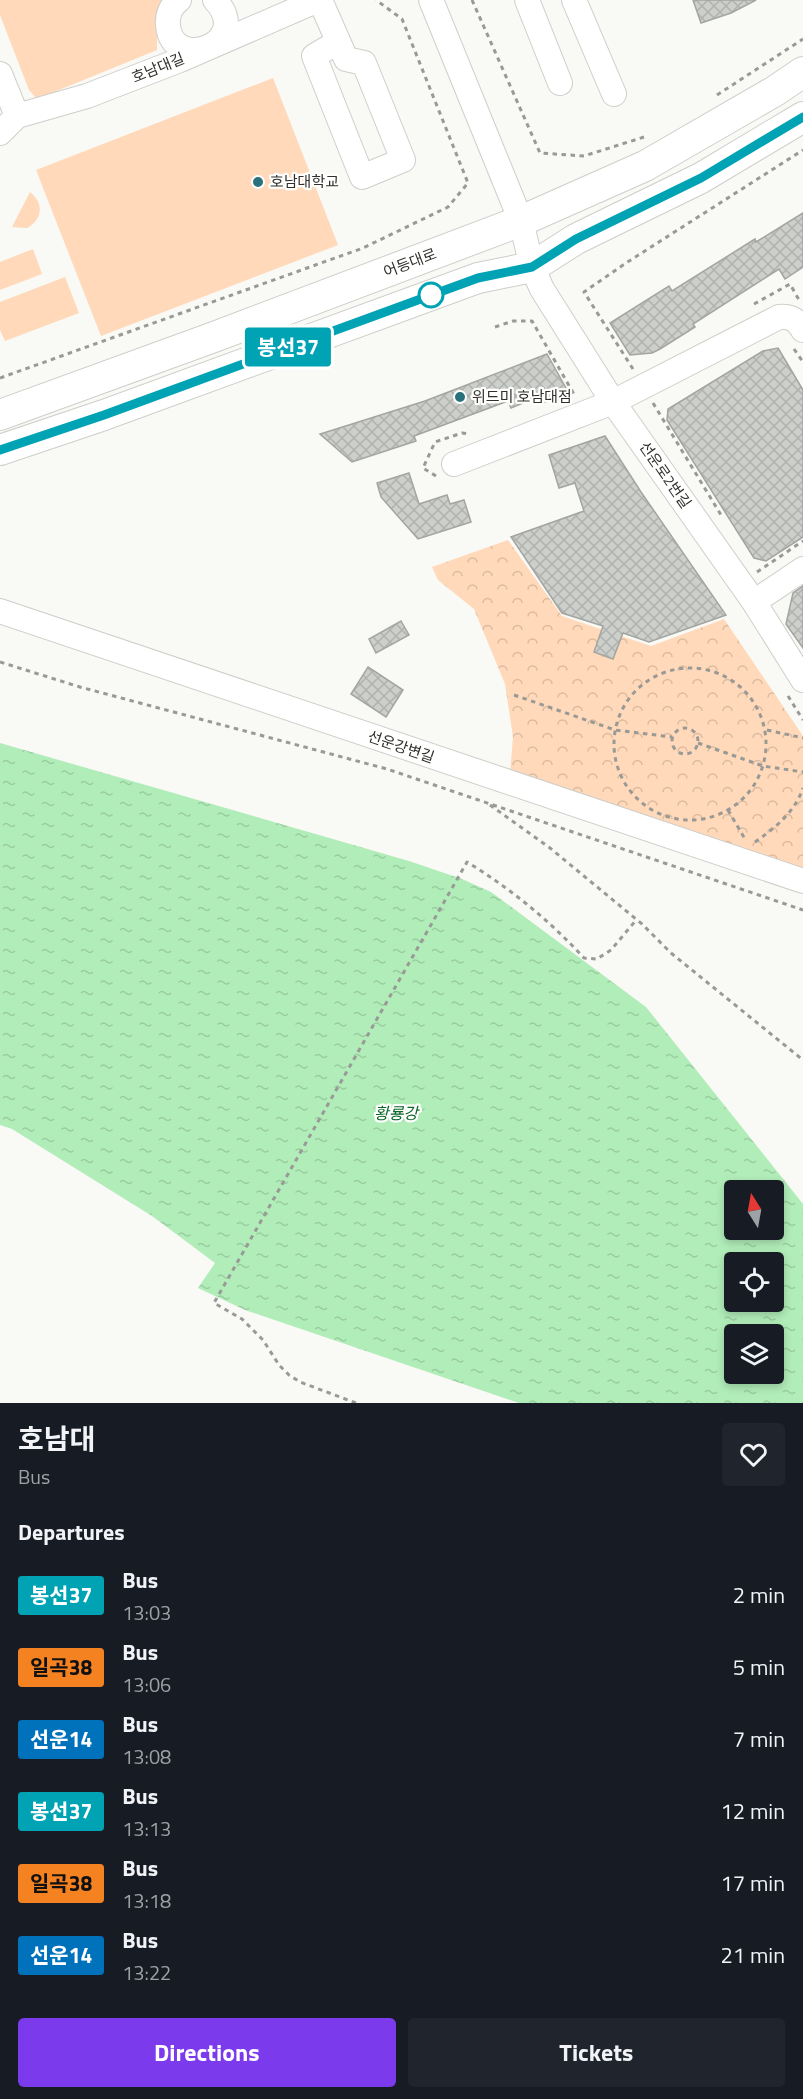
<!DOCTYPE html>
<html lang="en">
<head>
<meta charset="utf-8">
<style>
	:root { --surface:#171b24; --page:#20242c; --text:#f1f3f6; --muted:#9ea1a6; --accent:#7c3aed }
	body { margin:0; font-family:"Titillium Web","Noto Sans KR",sans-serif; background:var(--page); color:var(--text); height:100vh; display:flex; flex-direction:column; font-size:22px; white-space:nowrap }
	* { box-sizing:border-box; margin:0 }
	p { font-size:20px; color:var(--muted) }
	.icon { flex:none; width:33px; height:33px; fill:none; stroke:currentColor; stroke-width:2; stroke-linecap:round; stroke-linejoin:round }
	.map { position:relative; height:1403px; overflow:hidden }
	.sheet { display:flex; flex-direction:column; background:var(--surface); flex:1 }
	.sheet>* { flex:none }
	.badge { padding:0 12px; border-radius:4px; font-size:21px; line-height:39px }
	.needle { width:39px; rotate:349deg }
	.tools { position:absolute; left:724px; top:1180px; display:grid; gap:12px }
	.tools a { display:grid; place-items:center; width:60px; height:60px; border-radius:6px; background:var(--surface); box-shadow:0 3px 9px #0003; font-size:30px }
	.map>.badge { position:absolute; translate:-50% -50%; box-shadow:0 0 0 3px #fff }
	h2 { padding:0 18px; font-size:22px; line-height:54px }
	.round { display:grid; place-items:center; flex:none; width:63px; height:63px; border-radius:6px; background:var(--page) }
	.headline { display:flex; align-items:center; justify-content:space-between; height:102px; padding:0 18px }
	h1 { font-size:28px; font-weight:700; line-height:45px }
	.button { display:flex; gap:12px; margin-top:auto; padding:12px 18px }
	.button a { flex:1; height:69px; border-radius:6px; background:var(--accent); color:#fff; font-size:24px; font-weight:700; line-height:69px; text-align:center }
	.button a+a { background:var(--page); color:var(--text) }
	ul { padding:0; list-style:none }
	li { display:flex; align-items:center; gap:18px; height:72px; padding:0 18px }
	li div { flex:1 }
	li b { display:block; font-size:22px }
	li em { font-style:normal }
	li .badge { min-width:66px; font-weight:700; text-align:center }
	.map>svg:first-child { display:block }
</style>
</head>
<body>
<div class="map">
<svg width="803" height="1403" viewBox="0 0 803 1403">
	<defs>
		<pattern id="park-crowns" width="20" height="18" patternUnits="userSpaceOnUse" patternTransform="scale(1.5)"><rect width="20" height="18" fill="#ffd9b9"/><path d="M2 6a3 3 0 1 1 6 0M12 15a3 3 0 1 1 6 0" fill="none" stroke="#dbbb9f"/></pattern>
		<pattern id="water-ripples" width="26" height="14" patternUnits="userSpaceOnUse" patternTransform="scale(1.5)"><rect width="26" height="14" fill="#b1edb9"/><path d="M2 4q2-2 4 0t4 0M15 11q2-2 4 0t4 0" fill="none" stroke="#99cc9f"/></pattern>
		<pattern id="building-cross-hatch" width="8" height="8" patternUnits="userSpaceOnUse" patternTransform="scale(1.5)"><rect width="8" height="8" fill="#cdcfcb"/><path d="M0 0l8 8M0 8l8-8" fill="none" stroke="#b0b2af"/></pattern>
	</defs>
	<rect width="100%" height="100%" fill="#f9f9f5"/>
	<path fill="#ffd9b9" d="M 0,0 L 163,0 L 157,20 L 157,50 L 37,99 L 29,90 L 0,15 Z
		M 273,78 L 338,245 L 101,336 L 36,170 Z
		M 30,192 C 44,203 43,219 27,228 L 12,227 Z
		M 33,249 L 42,274 L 0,290 L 0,262 Z
		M 65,277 L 79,313 L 5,341 L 0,330 L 0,302 Z"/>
	<path fill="url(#park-crowns)" d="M 508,540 L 562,616 L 651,646 L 724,619 L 803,736 L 803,872 L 510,774 L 513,737 L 505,684 L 474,609 L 438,580 L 432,567 Z"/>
	<path fill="url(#water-ripples)" fill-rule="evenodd" d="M 0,743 L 409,861 L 462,879 L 491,892 L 646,1007 L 803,1204 L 803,1403 L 519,1403 L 245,1310 L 198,1288 L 215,1263 L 152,1216 L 12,1129 L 0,1125 ZM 735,1191 L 774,1191 L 774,1230 L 735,1230 ZM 735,1263 L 774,1263 L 774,1302 L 735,1302 ZM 735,1335 L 774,1335 L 774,1374 L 735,1374 Z"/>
	<path fill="url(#building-cross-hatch)" stroke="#a3a5a1" stroke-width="1.5" d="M 693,0 L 756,0 L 731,13 L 701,23 Z
		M 803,213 L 803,267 L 785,279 L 779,269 L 693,324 L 695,327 L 660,349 L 652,353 L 630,355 L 610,323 L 669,286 L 672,291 L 755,239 L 756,242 Z
		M 778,348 L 803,390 L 803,537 L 766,561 L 754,558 L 667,420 L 668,409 L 763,351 Z
		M 547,354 L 566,388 L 564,394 L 545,402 L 542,395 L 511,408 L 508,401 L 414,436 L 416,441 L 352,462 L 320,434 L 425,401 Z
		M 605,436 L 641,492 L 726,615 L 649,642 L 623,633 L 613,659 L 594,652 L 603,626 L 562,613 L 511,537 L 584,511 L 575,483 L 559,488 L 549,455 Z
		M 409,473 L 419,504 L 447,495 L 450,504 L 464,500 L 471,522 L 418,539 L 381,497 L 377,483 Z
		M 803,586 L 803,648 L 786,624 L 793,593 Z
		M 401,621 L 409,635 L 376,653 L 369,639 Z
		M 368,667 L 403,690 L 386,717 L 351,694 Z"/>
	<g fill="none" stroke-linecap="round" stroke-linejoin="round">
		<g stroke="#cececa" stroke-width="26">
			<path id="minor" d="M 179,0 C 171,6 167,15 168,25 C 172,74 255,43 215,0
				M 320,0 L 346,59 L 364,63 L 403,160 L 362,177 L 314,56 L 338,42
				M 431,0 L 521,221 L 532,267 L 542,289 L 613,402 L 754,602 L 803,680
				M 527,0 L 560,83
				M 574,0 L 614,94
				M 0,74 L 17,116
				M 0,133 L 17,116 L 87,96 L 180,60 L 318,0
				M 454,464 L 613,402 L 779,317 C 791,316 797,320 803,330
				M 754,602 L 803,569
				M 0,611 L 803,881"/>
		</g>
		<g stroke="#cececa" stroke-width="32">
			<path id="major" d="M 0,415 L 214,337 L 521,221 L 645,166 L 775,91 L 803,72
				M 0,450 L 104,415 L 478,278 L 532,267 L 576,239 L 701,178 L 803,117"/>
		</g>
		<path stroke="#999996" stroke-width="3" stroke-dasharray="4.5 4.5" stroke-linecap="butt" d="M 472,0 L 540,153 L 584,156 L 644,137
			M 717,95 L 803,39
			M 754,304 L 790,284 L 799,300
			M 495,327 L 513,321 L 532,321 L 575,396
			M 794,349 L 803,362
			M 633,369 L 584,292 L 626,263 L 803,150
			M 0,378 L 363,248 L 448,207 L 468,183 L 402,19 L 376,0
			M 653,403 L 721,515
			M 436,476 L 423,468 L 435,442 L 462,433 L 469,434
			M 757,572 L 803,541
			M 0,662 L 80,687 L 387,769 L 803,910
			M614 744a76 76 0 1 1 152 0a76 76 0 1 1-152 0Z
			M 514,695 L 615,730 L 672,737
			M 788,696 L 803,720
			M672 741a13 13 0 1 1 26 0a13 13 0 1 1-26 0Z
			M 767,730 L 803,738
			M 698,743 L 763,766 L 803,772
			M 490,805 L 550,848 L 642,924 L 671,953 L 803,1060
			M 728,810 L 745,839
			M 755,842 C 775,828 795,812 803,788
			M 356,1403 L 300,1382 L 289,1375 L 279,1365 L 263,1340 L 242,1319 L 214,1303 L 467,862 C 511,889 549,920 584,958 L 597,959 L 611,950 L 637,919"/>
		<use href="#minor" stroke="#fff" stroke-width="24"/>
		<use href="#major" stroke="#fff" stroke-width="30"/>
	</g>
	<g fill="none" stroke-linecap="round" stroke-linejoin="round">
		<g stroke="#fff" stroke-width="14">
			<path id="line" d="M 0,450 L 104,415 L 478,278 L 532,267 L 576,239 L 701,178 L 803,117"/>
		</g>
		<use href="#line" stroke="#00a3b4" stroke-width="9"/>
	</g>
	<g fill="#2a717e" stroke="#fffffe" stroke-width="2">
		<circle cx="258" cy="182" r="6"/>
		<circle cx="460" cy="397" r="6"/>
	</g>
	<circle fill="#fff" stroke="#00a3b4" stroke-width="3" cx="431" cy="295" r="12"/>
	<g text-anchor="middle" stroke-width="4.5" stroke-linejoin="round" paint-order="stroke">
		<g font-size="15" fill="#31302f" stroke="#fffffe">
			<text transform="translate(158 68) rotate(-22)" y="5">호남대길</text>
			<text transform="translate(410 263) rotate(-21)" y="5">어등대로</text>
			<text transform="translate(665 475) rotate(55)" y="5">선운로2번길</text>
			<text transform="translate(401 747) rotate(19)" y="5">선운강변길</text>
		</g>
		<g font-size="15" fill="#31302f" stroke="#fffffe" text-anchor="start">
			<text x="270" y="187">호남대학교</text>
			<text x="472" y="402">위드미 호남대점</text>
		</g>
		<g font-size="16" font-style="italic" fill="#0e672a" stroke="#fffffe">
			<text x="396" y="1119">황룡강</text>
		</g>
	</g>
</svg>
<div class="tools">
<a><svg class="needle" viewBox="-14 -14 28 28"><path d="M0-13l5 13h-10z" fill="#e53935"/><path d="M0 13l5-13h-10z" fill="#9ea1a6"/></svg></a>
<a><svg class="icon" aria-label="locate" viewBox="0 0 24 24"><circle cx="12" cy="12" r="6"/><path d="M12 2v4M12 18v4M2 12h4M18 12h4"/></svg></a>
<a><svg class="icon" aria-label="layers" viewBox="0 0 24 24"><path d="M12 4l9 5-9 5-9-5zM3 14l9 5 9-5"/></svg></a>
</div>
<b class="badge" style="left:288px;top:347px;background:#00a3b4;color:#fff">봉선37</b>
</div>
<section class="sheet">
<div class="headline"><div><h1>호남대</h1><p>Bus</p></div><a class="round"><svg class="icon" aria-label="heart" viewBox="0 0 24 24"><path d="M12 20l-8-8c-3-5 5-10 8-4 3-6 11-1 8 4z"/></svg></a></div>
<h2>Departures</h2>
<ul>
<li><span class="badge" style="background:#00a3b4;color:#fff">봉선37</span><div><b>Bus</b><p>13:03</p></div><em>2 min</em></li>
<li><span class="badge" style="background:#f58220;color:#111">일곡38</span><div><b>Bus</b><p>13:06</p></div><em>5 min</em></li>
<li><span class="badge" style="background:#0072bc;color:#fff">선운14</span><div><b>Bus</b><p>13:08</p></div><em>7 min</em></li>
<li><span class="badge" style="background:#00a3b4;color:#fff">봉선37</span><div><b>Bus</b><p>13:13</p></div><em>12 min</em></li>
<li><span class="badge" style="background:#f58220;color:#111">일곡38</span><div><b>Bus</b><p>13:18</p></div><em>17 min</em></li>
<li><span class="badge" style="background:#0072bc;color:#fff">선운14</span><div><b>Bus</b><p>13:22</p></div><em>21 min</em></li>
</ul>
<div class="button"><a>Directions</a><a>Tickets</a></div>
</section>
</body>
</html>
